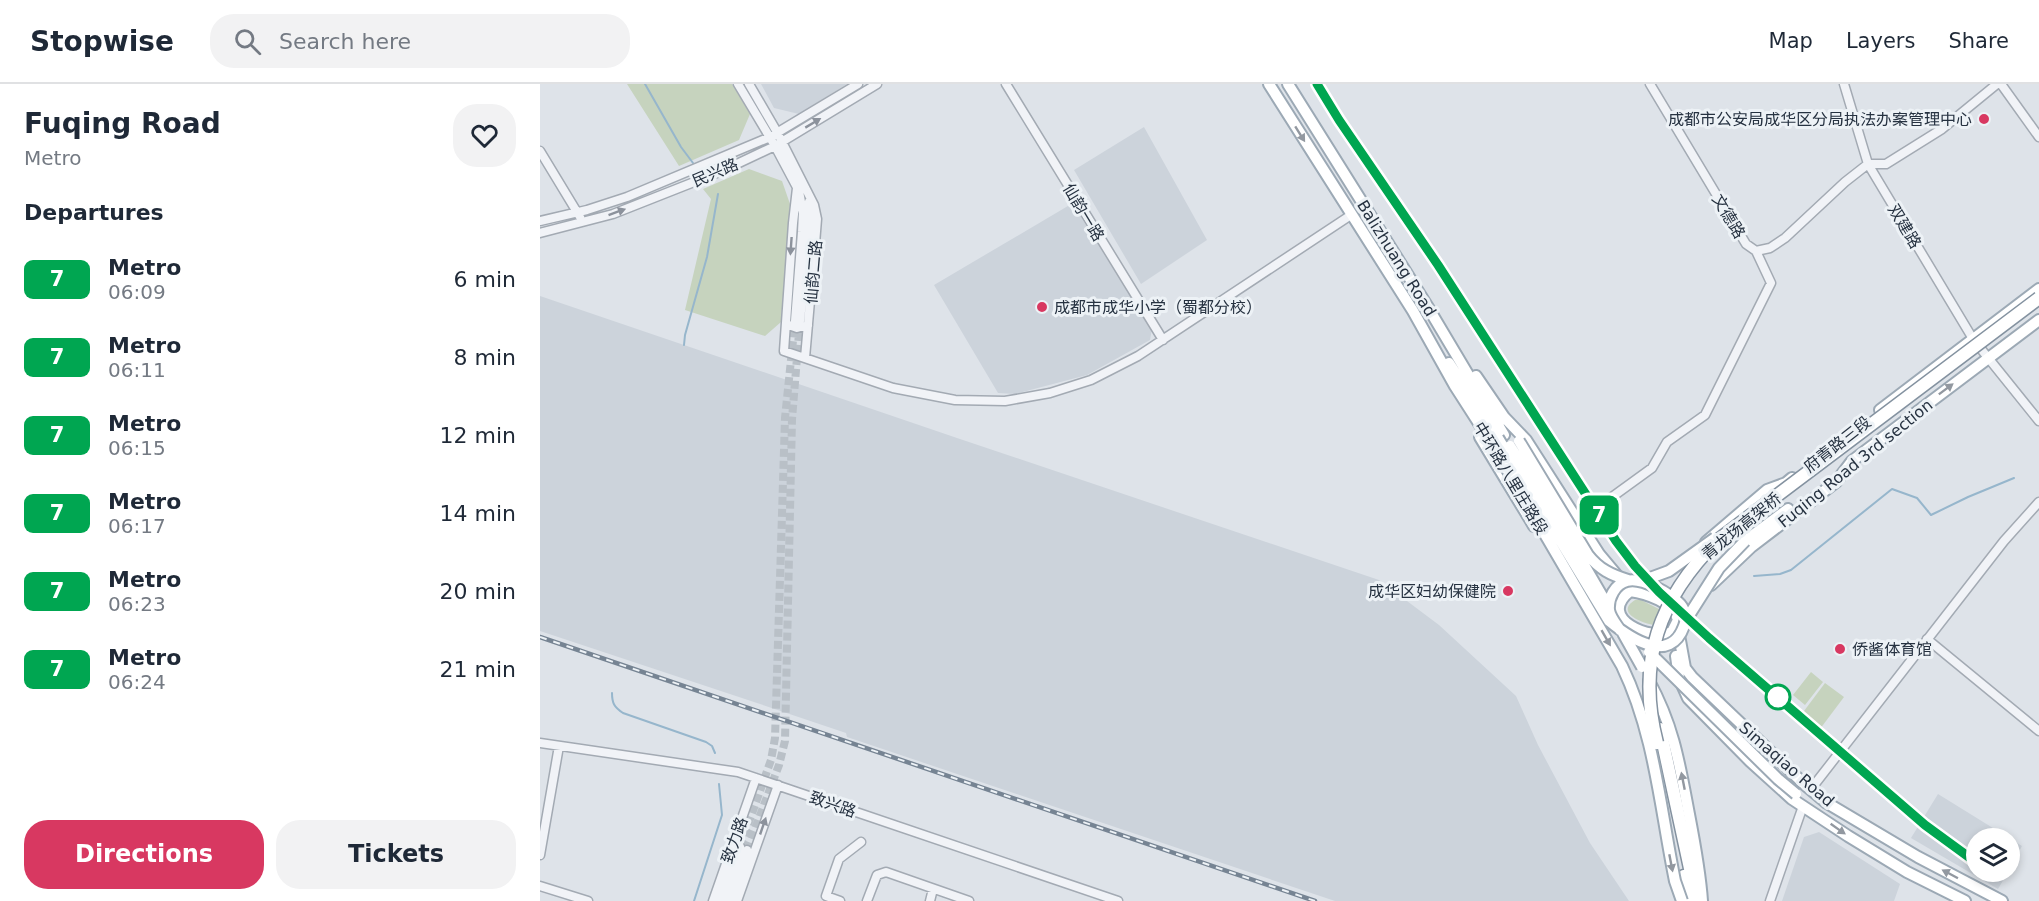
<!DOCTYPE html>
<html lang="en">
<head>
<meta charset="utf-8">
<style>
	:root { --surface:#fff; --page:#f2f2f3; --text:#1f2937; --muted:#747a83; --line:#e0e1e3; --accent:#d83861 }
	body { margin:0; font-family:"DejaVu Sans","Noto Sans SC",sans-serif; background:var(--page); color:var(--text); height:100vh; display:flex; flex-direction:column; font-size:22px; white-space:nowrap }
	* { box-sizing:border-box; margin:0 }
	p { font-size:20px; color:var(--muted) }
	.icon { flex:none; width:33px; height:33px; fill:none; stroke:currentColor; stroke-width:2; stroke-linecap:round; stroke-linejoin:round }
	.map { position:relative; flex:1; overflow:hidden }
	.sheet { display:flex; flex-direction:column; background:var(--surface); width:540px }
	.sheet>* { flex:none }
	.badge { padding:0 12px; border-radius:9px; font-size:21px; line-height:39px }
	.fabs { position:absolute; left:1426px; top:744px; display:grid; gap:12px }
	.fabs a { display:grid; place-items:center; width:54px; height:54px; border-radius:50%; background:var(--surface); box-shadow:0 3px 9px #0003; font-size:30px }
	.map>.badge { position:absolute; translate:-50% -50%; box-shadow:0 0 0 3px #fff }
	h2 { padding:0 24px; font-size:22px; line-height:54px }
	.round { display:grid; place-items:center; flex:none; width:63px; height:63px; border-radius:24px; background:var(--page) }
	.head { display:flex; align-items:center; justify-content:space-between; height:102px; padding:0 24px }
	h1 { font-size:28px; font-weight:700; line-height:45px }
	.primary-button { display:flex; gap:12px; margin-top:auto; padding:12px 24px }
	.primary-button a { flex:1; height:69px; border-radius:24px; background:var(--accent); color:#fff; font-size:24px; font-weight:700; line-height:69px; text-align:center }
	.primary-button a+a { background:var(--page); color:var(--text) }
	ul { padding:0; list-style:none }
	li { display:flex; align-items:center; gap:18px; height:78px; padding:0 24px }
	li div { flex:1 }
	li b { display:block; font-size:22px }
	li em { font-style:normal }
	li .badge { min-width:66px; font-weight:700; text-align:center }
	header { display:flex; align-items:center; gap:36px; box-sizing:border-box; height:84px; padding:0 30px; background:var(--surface); border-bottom:2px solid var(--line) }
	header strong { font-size:28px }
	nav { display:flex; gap:33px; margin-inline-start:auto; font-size:21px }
	.search { width:420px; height:54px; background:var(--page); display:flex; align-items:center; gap:15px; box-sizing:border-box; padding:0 21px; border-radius:24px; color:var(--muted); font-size:22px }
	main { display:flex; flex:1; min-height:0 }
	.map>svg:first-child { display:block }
</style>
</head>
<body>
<header>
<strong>Stopwise</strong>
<div class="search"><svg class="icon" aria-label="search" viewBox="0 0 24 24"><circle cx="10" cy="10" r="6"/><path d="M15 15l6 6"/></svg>Search here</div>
<nav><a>Map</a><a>Layers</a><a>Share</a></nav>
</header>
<main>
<section class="sheet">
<div class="head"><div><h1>Fuqing Road</h1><p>Metro</p></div><a class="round"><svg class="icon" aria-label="heart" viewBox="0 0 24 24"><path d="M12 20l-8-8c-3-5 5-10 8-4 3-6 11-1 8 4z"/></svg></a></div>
<h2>Departures</h2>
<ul>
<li><span class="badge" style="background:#00a651;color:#fff">7</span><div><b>Metro</b><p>06:09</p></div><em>6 min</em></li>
<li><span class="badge" style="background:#00a651;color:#fff">7</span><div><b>Metro</b><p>06:11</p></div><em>8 min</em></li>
<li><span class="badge" style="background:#00a651;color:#fff">7</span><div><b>Metro</b><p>06:15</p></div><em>12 min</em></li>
<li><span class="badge" style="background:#00a651;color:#fff">7</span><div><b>Metro</b><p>06:17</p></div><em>14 min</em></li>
<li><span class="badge" style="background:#00a651;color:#fff">7</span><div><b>Metro</b><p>06:23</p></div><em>20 min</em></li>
<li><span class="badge" style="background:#00a651;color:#fff">7</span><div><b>Metro</b><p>06:24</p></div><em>21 min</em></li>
</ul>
<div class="primary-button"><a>Directions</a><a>Tickets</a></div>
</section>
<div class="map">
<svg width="1499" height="817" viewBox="0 0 1499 817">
	<rect width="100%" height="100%" fill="#dee3e9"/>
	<path fill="#ccd3db" d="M 221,0 L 307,0 L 259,30 L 234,24 Z
		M 604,43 L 667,156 L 601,200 L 534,86 Z
		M 533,119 L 612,245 L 610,256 L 547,291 L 475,310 L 458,309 L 394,201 Z
		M 0,212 L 417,354 L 839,496 L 899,541 L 976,612 L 998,661 L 1050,759 L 1089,817 L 795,817 L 307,653 L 306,649 L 217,619 L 0,547 Z
		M 1398,710 L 1482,762 L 1470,784 L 1470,754 L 1437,754 L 1437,788 L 1468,788 L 1458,805 L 1371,754 Z
		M 1279,748 L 1360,800 L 1354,817 L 1242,817 L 1264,753 Z"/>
	<path fill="#c6d3be" d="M 87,0 L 192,0 L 210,30 L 199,56 L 139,82 Z
		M 209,85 L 242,97 L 250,120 L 241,238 L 225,252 L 145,226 L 171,115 L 163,105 Z
		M 1095,516 L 1101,516 L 1121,526 L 1115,541 C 1104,540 1074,529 1095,516 Z
		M 1271,588 L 1283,598 L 1265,621 L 1253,611 Z
		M 1285,599 L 1304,613 L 1277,649 L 1258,635 Z"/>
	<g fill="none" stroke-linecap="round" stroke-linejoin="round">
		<path stroke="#96b6cc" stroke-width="2" d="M 105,0 L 141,63 L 153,79
			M 144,261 L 145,251 L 167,173 L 178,110
			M 1214,492 L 1240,490 L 1251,486 L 1352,405 L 1377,414 L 1391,431 L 1428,413 L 1474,394
			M 72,609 C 72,619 74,623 83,629 L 166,658 L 172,662 L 175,669
			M 154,817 L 182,731 L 179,700"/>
		<path stroke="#b9c0c7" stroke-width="8" stroke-dasharray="8 4" stroke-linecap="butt" d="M 200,763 L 231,676 L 235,654 L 245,334 L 255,237
			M 207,766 L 239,681 L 245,657 L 252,335 L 260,237"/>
		<g stroke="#a3aab3" stroke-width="11">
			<path id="minor" d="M 198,0 L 235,62 L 259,107 L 263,129 L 262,148 L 255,237
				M 209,0 L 237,48 L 274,121 L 277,135 L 275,160 L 265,274
				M 466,0 L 623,256
				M 1110,0 L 1206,160 L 1216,167 L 1230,164 L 1245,154 L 1305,98 L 1328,80 L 1346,80 L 1402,45 L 1457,0
				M 1304,0 L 1328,80 L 1433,255 L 1499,337
				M 1461,0 L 1499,53
				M 0,67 L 40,133
				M 257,104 L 253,139 L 244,267 L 353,304 L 415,316 L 465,317 L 510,309 L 551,296 L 598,272 L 811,131
				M 0,137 L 47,126 L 87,113 L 230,53 L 318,0
				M 0,149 L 73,130 L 182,87 L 235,62 L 337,0
				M 260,237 L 270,136 L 269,118
				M 246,240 L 257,244 L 268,241
				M 1041,442 L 1050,429 L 1112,384 L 1127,358 L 1165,331 L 1231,199 L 1216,167
				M 1387,555 L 1499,647
				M 0,659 L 198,688 L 578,817
				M 1271,705 L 1464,457 L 1499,418
				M 0,771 L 19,662
				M 0,802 L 48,817
				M 173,817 L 216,694
				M 181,817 L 200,763
				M 189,817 L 207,766
				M 197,817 L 238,701
				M 300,817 L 286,812 L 299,775 L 321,758
				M 327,817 L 337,791 L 346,788 L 429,817
				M 390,817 L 393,805
				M 1230,817 L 1263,722"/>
		</g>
		<g stroke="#9ca9b5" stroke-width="14">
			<path id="major" d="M 729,0 L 873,227 L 915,302 L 951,358
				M 748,0 L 889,225 L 964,351
				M 909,279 L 958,354
				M 936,292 L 966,336
				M 1340,326 L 1499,205
				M 962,331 L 986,356 L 1059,470 L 1090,507 L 1108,496
				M 940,353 L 994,442
				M 1205,457 L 1248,425
				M 1166,458 L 1227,406 L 1246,399 L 1252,394
				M 1171,501 L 1211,463 L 1296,398 L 1312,377 L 1499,236
				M 1090,507 C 1106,509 1135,519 1138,536 L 1132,548 C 1112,558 1055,535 1090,507 Z
				M 1067,527 L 1085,539
				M 1137,540 L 1145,584 L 1152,593 L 1263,699 L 1287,719 L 1378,773 L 1462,817
				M 1136,572 L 1139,594 L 1148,614 L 1210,677 L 1252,715 L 1308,752 L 1367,788 L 1425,817
				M 1109,597 C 1133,641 1139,677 1148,725 C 1154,756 1160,786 1162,817"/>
		</g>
		<g stroke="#8492a0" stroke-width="15">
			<path id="highway" d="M 1120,645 L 1157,817
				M 1144,792 L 1148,817"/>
		</g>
		<use href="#minor" stroke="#f1f3f7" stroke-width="8"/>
		<use href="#major" stroke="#fff" stroke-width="10"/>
		<use href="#highway" stroke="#fff" stroke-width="12"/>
		<g stroke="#768493" stroke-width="4.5">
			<path id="rail" d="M 0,553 L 775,817"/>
		</g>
		<use href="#rail" stroke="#edf2f6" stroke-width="2" stroke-dasharray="7" stroke-linecap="butt"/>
		<g stroke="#9ca9b5" stroke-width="14" stroke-linecap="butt">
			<path id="major-bridge" d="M 958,354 L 1069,537 C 1091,555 1130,581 1144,542 C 1147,535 1145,526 1140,520 C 1131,510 1102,493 1087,497 C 1075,500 1068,514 1069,526 C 1070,533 1076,540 1080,546
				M 979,357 L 1048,471 C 1059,485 1071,491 1088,496
				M 951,358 L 1082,582 C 1115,651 1120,724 1135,797 L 1142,817
				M 970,362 L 1018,436 L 1065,517
				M 1102,497 L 1129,487 L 1175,454
				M 1146,536 L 1179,484 L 1205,457
				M 1083,549 L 1102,583
				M 1109,568 L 1238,695 L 1256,710"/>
		</g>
		<g stroke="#8492a0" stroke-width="15" stroke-linecap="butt">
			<path id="highway-bridge" d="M 1117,659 C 1096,578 1119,514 1178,456 L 1499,214"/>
		</g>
		<use href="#major-bridge" stroke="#fff" stroke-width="10"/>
		<use href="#highway-bridge" stroke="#fff" stroke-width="12"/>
	</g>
	<defs><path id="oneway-solid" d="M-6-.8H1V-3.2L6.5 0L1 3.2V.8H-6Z" transform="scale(1.5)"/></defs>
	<g fill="#8c929c">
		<use href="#oneway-solid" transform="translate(273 39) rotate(-31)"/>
		<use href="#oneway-solid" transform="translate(77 128) rotate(-20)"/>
		<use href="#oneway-solid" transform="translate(251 162) rotate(94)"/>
		<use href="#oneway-solid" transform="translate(223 742) rotate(-71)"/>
	</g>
	<g fill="#9298a0">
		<use href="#oneway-solid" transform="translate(760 50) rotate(58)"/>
		<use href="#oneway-solid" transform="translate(1406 305) rotate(-37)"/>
		<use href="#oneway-solid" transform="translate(1066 554) rotate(60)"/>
		<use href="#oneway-solid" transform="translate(1143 697) rotate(-101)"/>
		<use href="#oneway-solid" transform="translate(1298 745) rotate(35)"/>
		<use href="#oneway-solid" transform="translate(1131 779) rotate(79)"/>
		<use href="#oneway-solid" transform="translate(1410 790) rotate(-152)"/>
	</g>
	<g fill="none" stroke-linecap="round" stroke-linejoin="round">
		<g stroke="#fff" stroke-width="14">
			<path id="line" d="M 777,0 L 799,36 L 898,181 L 1076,457 L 1095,482 L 1119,508 L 1169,554 L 1385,741 L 1437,779"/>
		</g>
		<use href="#line" stroke="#00a651" stroke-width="9"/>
	</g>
	<g fill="#d83861" stroke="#edf2f6" stroke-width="2">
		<circle cx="1444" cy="35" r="6"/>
		<circle cx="502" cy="223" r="6"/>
		<circle cx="968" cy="507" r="6"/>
		<circle cx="1300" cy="565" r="6"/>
	</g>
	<circle fill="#fff" stroke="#00a651" stroke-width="3" cx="1238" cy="613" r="12"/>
	<g text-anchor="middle" stroke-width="6" stroke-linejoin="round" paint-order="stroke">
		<g font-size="16" fill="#263241" stroke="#edf2f6" text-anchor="end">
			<text x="1432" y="41">成都市公安局成华区分局执法办案管理中心</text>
			<text x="514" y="229" text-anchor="start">成都市成华小学（蜀都分校）</text>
			<text x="956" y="513">成华区妇幼保健院</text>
			<text x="1312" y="571" text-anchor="start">侨酱体育馆</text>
		</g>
		<g font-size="16" fill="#263241" stroke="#edf2f6">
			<text transform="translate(175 88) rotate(-23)" y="6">民兴路</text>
			<text transform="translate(544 128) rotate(59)" y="6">仙韵一路</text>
			<text transform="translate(1189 132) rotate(59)" y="6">文德路</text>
			<text transform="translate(1365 142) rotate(59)" y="6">双建路</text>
			<text transform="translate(857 174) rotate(58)" y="6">Balizhuang Road</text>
			<text transform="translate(273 188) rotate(-85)" y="6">仙韵二路</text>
			<text transform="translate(1297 360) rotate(-38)" y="6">府青路三段</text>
			<text transform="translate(1315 379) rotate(-39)" y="6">Fuqing Road 3rd section</text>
			<text transform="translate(971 394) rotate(59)" y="6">中环路八里庄路段</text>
			<text transform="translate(1201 442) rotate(-39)" y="6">青龙场高架桥</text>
			<text transform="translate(1247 680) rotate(41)" y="6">Simaqiao Road</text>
			<text transform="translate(293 720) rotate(19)" y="6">致兴路</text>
			<text transform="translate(194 756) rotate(-70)" y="6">致力路</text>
		</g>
	</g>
</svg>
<div class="fabs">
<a><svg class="icon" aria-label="layers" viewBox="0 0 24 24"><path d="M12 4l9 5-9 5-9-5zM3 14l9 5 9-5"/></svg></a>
</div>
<b class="badge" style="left:1059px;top:431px;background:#00a651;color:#fff">7</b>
</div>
</main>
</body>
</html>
